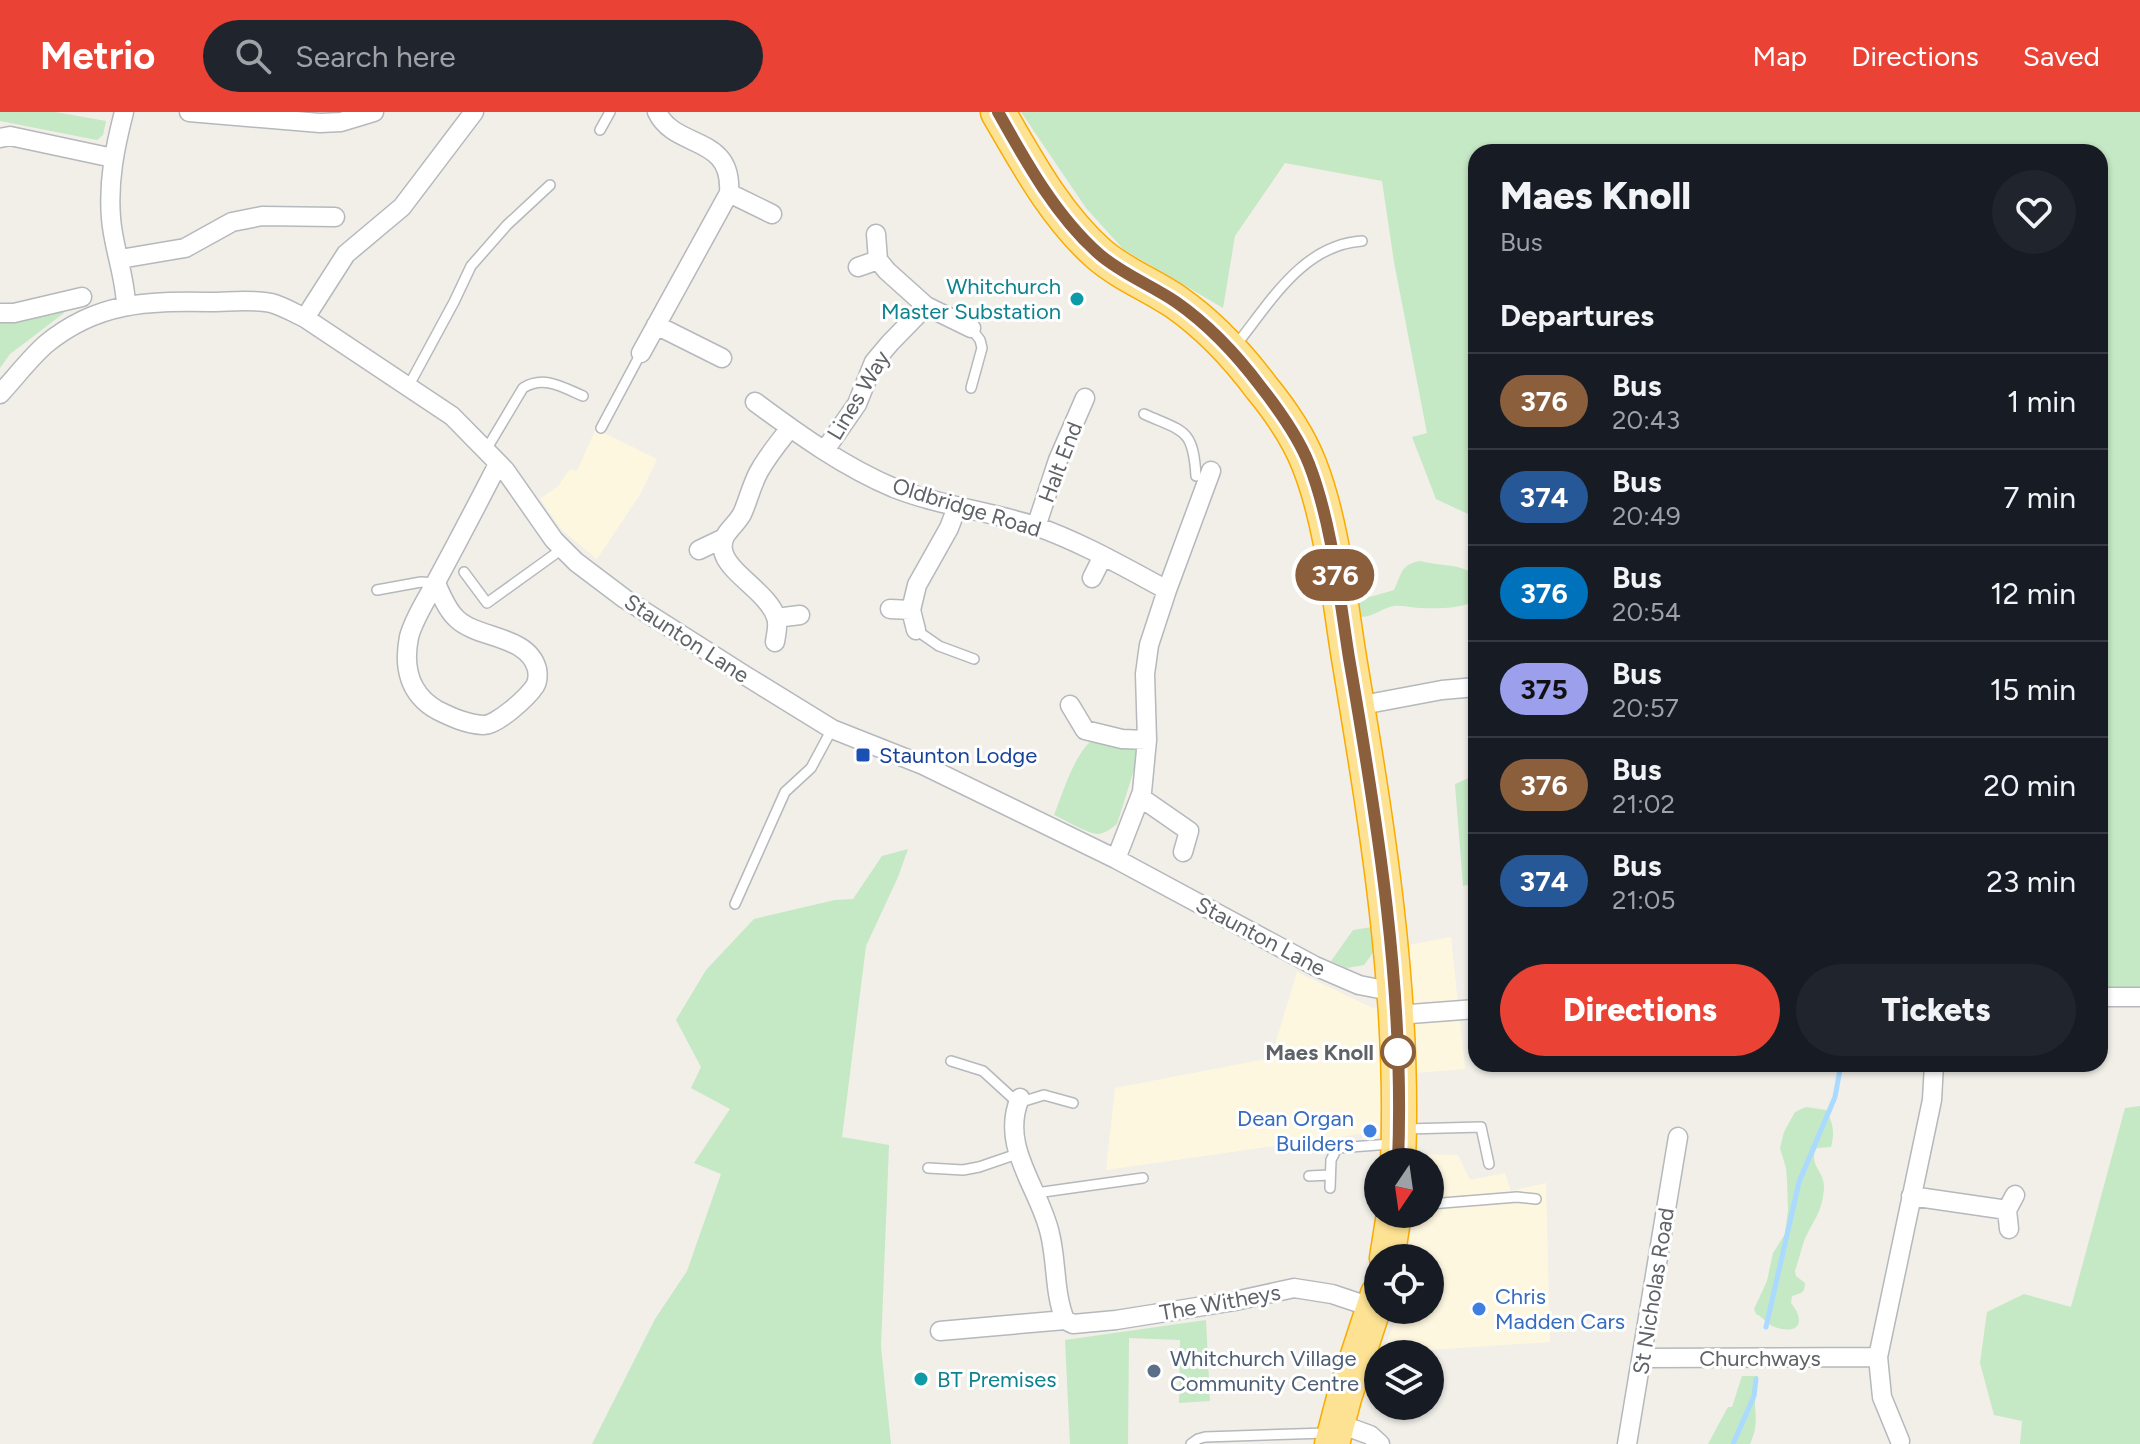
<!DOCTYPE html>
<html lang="en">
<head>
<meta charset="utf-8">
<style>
	:root { --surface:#171b24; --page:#20242c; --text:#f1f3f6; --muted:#9ea1a6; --line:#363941; --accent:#ea4335 }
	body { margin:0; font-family:Figtree,sans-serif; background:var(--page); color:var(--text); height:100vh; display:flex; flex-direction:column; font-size:30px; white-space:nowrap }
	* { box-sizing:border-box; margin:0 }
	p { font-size:26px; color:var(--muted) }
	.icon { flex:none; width:44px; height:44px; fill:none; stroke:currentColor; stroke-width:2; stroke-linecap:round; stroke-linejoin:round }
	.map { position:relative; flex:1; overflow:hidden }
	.sheet { position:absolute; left:1468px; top:32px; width:640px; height:928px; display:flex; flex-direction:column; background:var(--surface); border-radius:24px; box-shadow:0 2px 6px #0004 }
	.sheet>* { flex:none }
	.badge { padding:0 16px; border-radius:26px; font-size:28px; line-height:52px }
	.needle { width:52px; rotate:193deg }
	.controls { position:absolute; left:1364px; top:1036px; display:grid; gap:16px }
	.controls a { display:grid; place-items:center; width:80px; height:80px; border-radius:50%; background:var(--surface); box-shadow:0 2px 6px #0004; font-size:40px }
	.map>.badge { position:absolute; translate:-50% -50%; box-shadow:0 0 0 4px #fff }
	h2 { padding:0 32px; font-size:30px; line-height:72px }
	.round { display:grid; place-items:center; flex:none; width:84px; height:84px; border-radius:42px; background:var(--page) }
	.headline { display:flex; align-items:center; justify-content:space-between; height:136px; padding:0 32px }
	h1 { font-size:38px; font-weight:800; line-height:60px }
	.button { display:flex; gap:16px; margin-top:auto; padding:16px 32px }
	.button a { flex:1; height:92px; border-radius:48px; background:var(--accent); color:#fff; font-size:32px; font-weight:800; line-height:92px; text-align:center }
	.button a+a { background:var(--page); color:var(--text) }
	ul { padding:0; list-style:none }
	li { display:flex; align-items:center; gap:24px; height:96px; padding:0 32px; border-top:2px solid var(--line) }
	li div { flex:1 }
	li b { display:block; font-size:30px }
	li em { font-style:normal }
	li .badge { min-width:88px; font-weight:700; text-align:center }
	header { display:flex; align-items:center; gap:48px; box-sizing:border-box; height:112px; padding:0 40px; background:var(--accent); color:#fff }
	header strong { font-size:38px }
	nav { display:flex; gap:44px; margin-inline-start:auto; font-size:28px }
	.search { width:560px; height:72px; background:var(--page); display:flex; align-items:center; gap:20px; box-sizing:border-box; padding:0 28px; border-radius:44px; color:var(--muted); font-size:30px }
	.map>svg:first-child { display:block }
</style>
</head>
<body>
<header>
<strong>Metrio</strong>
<div class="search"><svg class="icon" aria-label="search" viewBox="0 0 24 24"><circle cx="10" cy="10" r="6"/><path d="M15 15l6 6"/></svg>Search here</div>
<nav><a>Map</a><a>Directions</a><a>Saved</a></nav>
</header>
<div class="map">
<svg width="2140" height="1332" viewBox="0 0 2140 1332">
	<rect width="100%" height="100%" fill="#f1efe8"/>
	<path fill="#fef7e0" d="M 596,317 L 657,347 L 641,381 L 597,447 L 562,418 L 540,387 L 558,374 L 570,357 L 577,359 Z
		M 1451,825 L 1465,957 L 1388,963 L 1387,1018 L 1106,1058 L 1115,976 L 1271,946 L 1297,860 L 1373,896 L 1411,890 L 1408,833 Z
		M 1418,1042 L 1458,1043 L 1470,1068 L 1505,1061 L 1511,1079 L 1546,1071 L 1550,1230 L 1382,1241 L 1400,1198 L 1430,1198 L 1430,1146 L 1408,1146 L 1412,1102 L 1430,1102 L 1430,1050 L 1417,1050 Z"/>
	<path fill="#c5e8c5" d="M 0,0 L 56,0 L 106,9 L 103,23 L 97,28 L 0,9 Z
		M 1021,0 L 2140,0 L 2140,877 L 2100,877 L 2100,40 L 1476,40 L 1476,483 L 1468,402 L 1436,387 L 1412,325 L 1427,321 L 1394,150 L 1382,69 L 1285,51 L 1235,124 L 1223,196 L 1123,137 L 1086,96 Z
		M 57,196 L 61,197 L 64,201 L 10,242 L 0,256 L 0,209 L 13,210 Z
		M 1420,449 C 1437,454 1452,451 1469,459 L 1472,469 L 1472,491 C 1456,496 1437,497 1420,496 C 1411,496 1402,493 1394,494 C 1380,496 1371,508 1357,504 L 1355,480 L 1357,478 L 1365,479 L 1370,485 L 1394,478 C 1402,463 1399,453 1420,449 Z
		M 1094,627 L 1135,634 L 1139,642 L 1117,712 C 1112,716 1105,721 1099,722 C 1088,722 1065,708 1054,703 C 1063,681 1075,639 1094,627 Z
		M 1476,663 L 1476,771 L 1463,774 L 1455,672 Z
		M 908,737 L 898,765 L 866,834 L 842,1025 L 889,1033 L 881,1235 L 891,1332 L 592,1332 L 655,1207 L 687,1159 L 721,1062 L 694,1051 L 730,997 L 691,976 L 701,955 L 676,908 L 706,858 L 754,807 L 835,788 L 853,787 L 882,744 Z
		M 1378,814 C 1381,830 1374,840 1364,853 L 1347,856 L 1331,849 L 1353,818 Z
		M 2140,994 L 2140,1332 L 2020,1332 L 2022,1309 L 1994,1303 L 1980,1251 L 1987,1200 L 2024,1182 L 2071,1195 L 2125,996 Z
		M 1806,995 L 1826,998 C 1833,1011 1835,1020 1831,1035 L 1817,1036 C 1807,1052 1825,1059 1824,1076 C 1822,1102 1813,1108 1804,1129 C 1801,1139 1798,1149 1795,1159 L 1796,1164 L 1805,1171 L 1804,1178 L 1801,1181 L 1792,1184 L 1791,1191 C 1808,1212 1796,1224 1772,1214 C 1766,1211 1763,1205 1756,1202 L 1754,1197 L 1767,1169 L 1773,1141 L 1785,1122 L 1788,1098 L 1787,1068 L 1786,1056 L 1780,1036 L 1784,1020 L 1795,1000 Z
		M 1206,1208 L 1210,1289 L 1179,1291 L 1180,1228 L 1129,1226 L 1128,1332 L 1070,1332 L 1065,1228 Z
		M 1742,1264 L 1758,1264 C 1757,1273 1755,1283 1755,1292 C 1756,1309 1757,1316 1750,1332 L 1708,1332 L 1728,1295 L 1732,1295 Z"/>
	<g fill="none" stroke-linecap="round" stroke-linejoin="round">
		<path stroke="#aadaff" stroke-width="5" d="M 1766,1215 L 1799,1070 L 1835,985 L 1841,952
			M 1733,1332 L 1754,1284 L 1756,1267"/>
		<g stroke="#b5b8bc" stroke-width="12">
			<path id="lane" d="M 600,18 L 610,0
				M 971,216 L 980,228 L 982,236 L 971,276
				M 1236,233 C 1270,191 1302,133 1362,129
				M 408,275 L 454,190 L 471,154 L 507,113 L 550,73
				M 1144,302 C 1184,320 1193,316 1196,364
				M 601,316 L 641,241
				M 486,338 L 523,276 C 544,263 562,275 583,284
				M 464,460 L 487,491 L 562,437
				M 377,478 L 421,470 L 436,471
				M 916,518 L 939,534 L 974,547
				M 735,792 L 785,680 L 811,656 L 832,617
				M 951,949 L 983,959 L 1018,991 L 1044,983 L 1073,991
				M 1407,1017 L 1481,1015 L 1489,1052
				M 928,1056 L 963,1058 L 979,1055 L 1017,1042
				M 1309,1064 L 1329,1063
				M 1330,1076 L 1331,1048 L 1337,1036 L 1391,1032
				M 1036,1081 L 1143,1066
				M 1430,1092 L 1517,1085 L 1536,1087
				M 1191,1332 L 1198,1327 L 1205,1325 L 1327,1321"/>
		</g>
		<g stroke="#b5b8bc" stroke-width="21">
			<path id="street" d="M 124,0 C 115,35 108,69 111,106 C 113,135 125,163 126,193
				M 189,0 L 320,11 L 341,10 L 374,0
				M 0,26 L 10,24 L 113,46
				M 729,81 L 772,102
				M 120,147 L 185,136 L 232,110 L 262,104 L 335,105
				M 878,148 L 887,159 L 926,194 L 971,216
				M 858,155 L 878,148 L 876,122
				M 0,201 L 14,201 L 82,185
				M 305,206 L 346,142 L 402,95 L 474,0
				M 656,213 L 722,246
				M 641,241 L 729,81 C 733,22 675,38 657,0
				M 0,282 C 15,266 29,247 46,232 C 97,190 147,189 209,190 C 229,190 252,187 271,191 C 283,194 294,201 305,206 L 452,304 L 505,358 L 554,428 L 576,450 L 625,487 L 746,564 L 832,617 L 923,653 L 1116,747 L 1315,854 L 1359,873 L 1395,880
				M 755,290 C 798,322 844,355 894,376 C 940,394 989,399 1035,414 C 1081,430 1124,455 1167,478
				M 825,338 L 857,292 L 874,250 L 890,231 L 926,194
				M 1036,415 L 1058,348 L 1085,286
				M 699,438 L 724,426
				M 1092,466 L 1103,444
				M 436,471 C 441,483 447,498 457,507 C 478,527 528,523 537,557 C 538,563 538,569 535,574 C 527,586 496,614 483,613 C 466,612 451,605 437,598 C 409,582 403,555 409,525 C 414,506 427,487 436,470 C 457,431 478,391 498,352
				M 890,497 L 911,498
				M 776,506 L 800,503
				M 916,518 L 911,498 L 917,473 L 949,416 L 957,395
				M 775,530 C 776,522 779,513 776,505 C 768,480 726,460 723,438 C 720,422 735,415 742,402 C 749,387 752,370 761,356 C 769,342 780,329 790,316
				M 1070,593 L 1085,618 L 1122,627 L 1147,628
				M 1357,594 L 1442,578 L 1476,575
				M 1140,685 L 1189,719 L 1183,740
				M 1116,747 L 1142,680 L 1147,628 L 1145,562 L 1149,533 L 1167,478 L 1211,359
				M 2100,885 L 2140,885
				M 1397,903 L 1476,897
				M 1020,986 C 999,1035 1040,1076 1050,1122 C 1057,1151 1054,1181 1065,1208 L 1073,1212 L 1116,1208 L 1235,1189 L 1294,1176 L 1332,1182 L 1374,1196
				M 1911,1084 L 2007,1098
				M 2009,1117 L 2007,1098 L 2015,1083
				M 940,1219 L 1065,1208
				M 1878,1245 L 1882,1285 L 1900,1329
				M 1642,1246 L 1878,1245 L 1932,988 L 1934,952
				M 1337,1311 L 1370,1323 L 1380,1332
				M 1627,1332 L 1678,1025"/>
		</g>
		<g stroke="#f9ab00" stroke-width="37">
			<path id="highway" d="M 998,0 C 1027,50 1056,104 1099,142 C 1122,162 1151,173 1176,190 C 1209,213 1237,243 1261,275 C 1280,298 1298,324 1309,352 C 1332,410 1339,484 1349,546 C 1377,713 1405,881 1398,1050
				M 1387,1146 L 1394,1102
				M 1332,1332 L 1344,1286 L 1378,1182"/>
		</g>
		<use href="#lane" stroke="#fff" stroke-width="9"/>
		<use href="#street" stroke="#fff" stroke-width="18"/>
		<use href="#highway" stroke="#fde293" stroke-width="34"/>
	</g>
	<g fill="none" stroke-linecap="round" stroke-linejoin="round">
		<g stroke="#fff" stroke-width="18">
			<path id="line" d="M 998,0 C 1026,50 1056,104 1099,142 C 1122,162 1151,173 1176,190 C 1209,213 1237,243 1261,275 C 1279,298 1298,324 1309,352 C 1332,411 1339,483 1349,546 C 1378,713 1405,881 1398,1050"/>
		</g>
		<use href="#line" stroke="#8b5e3c" stroke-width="12"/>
	</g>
	<g fill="#0f9aa8" stroke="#fff" stroke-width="3">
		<circle cx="1077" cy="187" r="8"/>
		<circle cx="921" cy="1267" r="8"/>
	</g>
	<rect fill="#1a4fb4" stroke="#fff" stroke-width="3" x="855" y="635" width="16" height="16" rx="4"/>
	<circle fill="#fff" stroke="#8b5e3c" stroke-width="4" cx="1398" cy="940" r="16"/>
	<g fill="#3f7fe0" stroke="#fff" stroke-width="3">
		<circle cx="1370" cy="1019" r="8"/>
		<circle cx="1479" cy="1197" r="8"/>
	</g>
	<circle fill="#5c6f8a" stroke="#fff" stroke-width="3" cx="1154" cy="1259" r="8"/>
	<g text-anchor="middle" stroke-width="6" stroke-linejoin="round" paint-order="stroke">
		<g font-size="22" fill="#0d838f" stroke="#fff" text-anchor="end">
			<text x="1061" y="182">Whitchurch<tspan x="1061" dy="25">Master Substation</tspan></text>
			<text x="937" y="1275" text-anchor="start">BT Premises</text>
		</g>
		<g font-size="22" fill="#5f6368" stroke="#fff">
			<text transform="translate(858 283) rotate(-59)" y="8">Lines Way</text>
			<text transform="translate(1060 350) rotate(-69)" y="8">Halt End</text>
			<text transform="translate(967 395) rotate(17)" y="8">Oldbridge Road</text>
			<text transform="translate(687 526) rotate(33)" y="8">Staunton Lane</text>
			<text transform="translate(1261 824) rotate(28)" y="8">Staunton Lane</text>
			<text transform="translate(1653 1179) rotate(-81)" y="8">St Nicholas Road</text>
			<text transform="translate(1220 1190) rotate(-10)" y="8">The Witheys</text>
			<text x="1760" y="1254">Churchways</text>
		</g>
		<g font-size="22" fill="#164399" stroke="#fff" text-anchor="start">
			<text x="879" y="651">Staunton Lodge</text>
		</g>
		<g font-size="22" font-weight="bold" fill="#5f6368" stroke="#fff" text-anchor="end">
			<text x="1374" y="948">Maes Knoll</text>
		</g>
		<g font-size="22" fill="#366cbe" stroke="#fff" text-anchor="end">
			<text x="1354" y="1014">Dean Organ<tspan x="1354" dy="25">Builders</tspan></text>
			<text x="1495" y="1192" text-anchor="start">Chris<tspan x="1495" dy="25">Madden Cars</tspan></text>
		</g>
		<g font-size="22" fill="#4e5e75" stroke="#fff" text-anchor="start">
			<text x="1170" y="1254">Whitchurch Village<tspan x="1170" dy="25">Community Centre</tspan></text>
		</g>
	</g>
</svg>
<div class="controls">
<a><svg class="needle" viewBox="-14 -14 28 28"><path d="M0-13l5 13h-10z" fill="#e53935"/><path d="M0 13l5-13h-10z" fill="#9ea1a6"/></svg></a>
<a><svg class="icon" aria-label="locate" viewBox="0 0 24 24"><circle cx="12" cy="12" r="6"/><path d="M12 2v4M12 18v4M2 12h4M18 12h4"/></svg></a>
<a><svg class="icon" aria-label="layers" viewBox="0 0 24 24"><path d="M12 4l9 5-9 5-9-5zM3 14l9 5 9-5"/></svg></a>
</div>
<b class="badge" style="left:1335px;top:463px;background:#8b5e3c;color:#fff">376</b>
<section class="sheet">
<div class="headline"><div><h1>Maes Knoll</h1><p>Bus</p></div><a class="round"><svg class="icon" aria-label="heart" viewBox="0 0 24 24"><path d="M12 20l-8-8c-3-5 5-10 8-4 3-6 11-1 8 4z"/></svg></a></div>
<h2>Departures</h2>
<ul>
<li><span class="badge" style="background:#8b5e3c;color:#fff">376</span><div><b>Bus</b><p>20:43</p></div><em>1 min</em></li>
<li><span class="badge" style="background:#265797;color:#fff">374</span><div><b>Bus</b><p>20:49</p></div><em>7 min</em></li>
<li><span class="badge" style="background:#0072bc;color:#fff">376</span><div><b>Bus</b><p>20:54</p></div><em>12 min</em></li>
<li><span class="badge" style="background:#9c9fec;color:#111">375</span><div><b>Bus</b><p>20:57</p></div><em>15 min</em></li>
<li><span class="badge" style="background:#8b5e3c;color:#fff">376</span><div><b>Bus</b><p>21:02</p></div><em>20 min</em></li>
<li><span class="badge" style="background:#265797;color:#fff">374</span><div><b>Bus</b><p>21:05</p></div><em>23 min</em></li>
</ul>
<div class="button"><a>Directions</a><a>Tickets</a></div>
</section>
</div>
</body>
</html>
